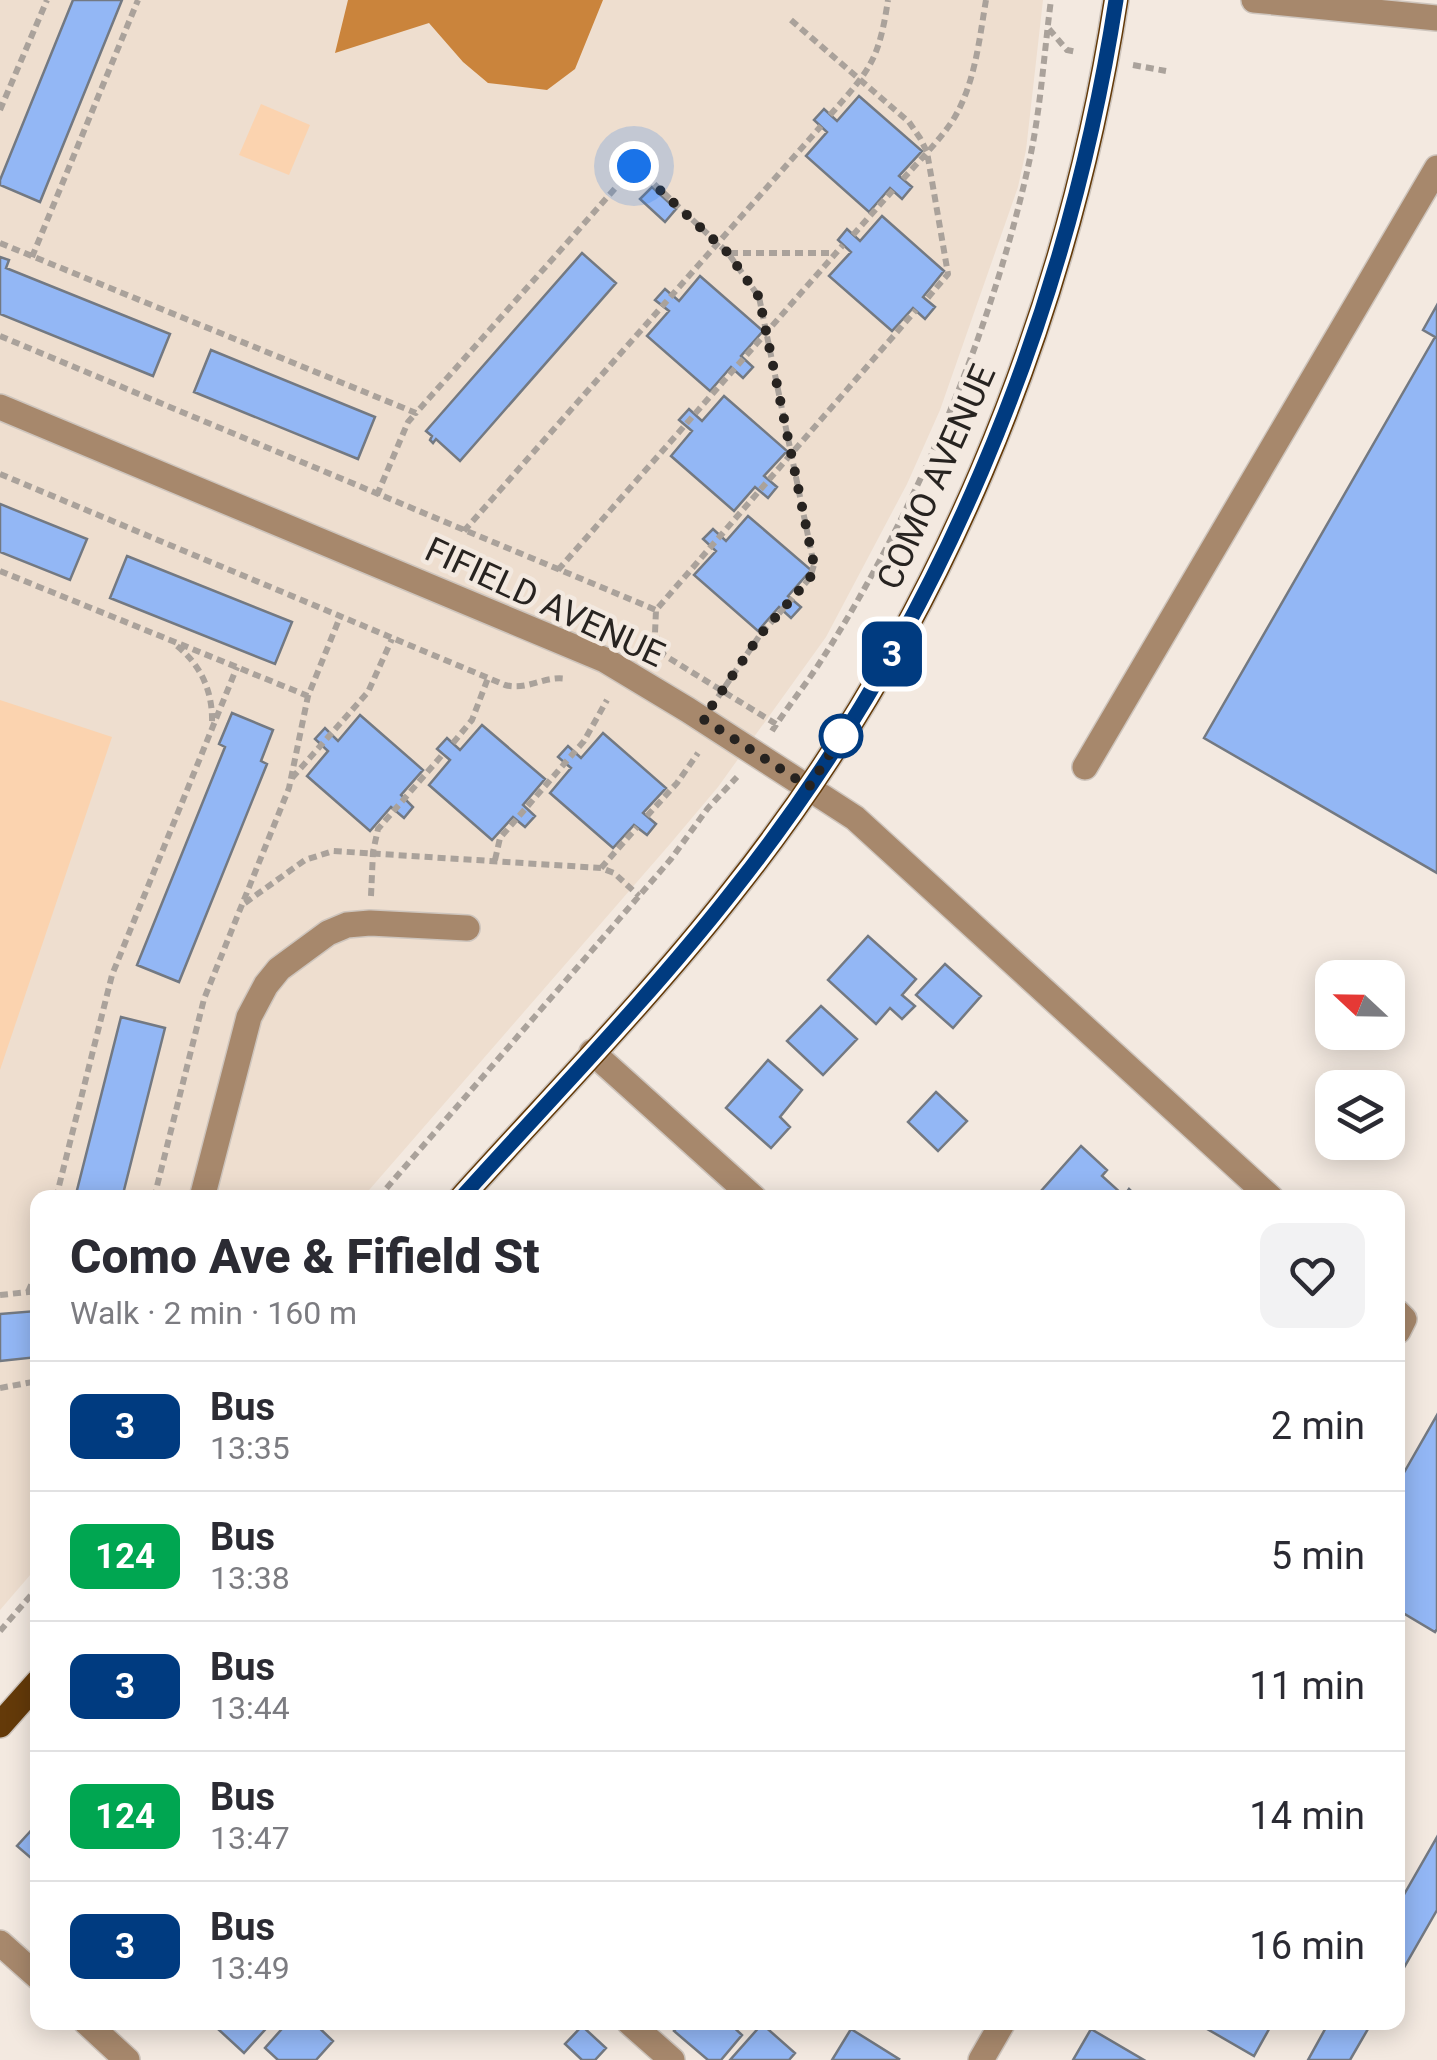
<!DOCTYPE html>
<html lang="en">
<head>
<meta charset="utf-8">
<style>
	:root { --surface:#fff; --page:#f2f2f3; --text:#2b2b33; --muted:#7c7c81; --line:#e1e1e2 }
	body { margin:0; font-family:Roboto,sans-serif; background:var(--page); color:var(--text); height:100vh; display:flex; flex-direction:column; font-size:38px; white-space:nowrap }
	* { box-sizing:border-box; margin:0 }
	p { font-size:32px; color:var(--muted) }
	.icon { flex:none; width:55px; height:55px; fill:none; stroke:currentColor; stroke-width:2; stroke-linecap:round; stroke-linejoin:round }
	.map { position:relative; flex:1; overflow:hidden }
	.side { position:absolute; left:30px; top:1190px; width:1375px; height:840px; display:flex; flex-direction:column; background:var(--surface); border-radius:20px; box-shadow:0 5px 25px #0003 }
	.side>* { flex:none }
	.badge { padding:0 20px; border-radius:15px; font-size:35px; line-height:65px }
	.needle { width:65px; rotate:292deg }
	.buttons { position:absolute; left:1315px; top:960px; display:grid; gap:20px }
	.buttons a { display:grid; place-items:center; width:90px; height:90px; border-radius:20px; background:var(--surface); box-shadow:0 5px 25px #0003; font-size:50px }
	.you { position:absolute; width:50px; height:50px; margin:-25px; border:8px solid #fff; border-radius:50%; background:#1a73e8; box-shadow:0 0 0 15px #1a73e833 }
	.map>.badge { position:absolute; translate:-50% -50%; box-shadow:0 0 0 5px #fff }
	.round { display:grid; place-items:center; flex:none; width:105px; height:105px; border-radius:20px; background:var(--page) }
	.overview { display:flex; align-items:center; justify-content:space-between; height:170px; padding:0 40px }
	h1 { font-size:48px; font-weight:800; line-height:75px }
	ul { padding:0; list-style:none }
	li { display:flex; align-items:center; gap:30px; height:130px; padding:0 40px; border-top:2px solid var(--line) }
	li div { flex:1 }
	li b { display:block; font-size:38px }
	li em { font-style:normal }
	li .badge { min-width:110px; font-weight:700; text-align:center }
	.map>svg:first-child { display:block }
</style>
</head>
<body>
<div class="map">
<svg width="1437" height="2060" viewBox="0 0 1437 2060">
	<rect width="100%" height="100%" fill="#f3e9e0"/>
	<path fill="#eedecf" d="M 0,0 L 1043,0 L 1026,150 L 1018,187 L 940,410 L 907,484 L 826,637 L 718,787 L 670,844 L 363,1197 L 38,1198 L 37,1567 L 0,1610 Z"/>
	<path fill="#fbd3af" d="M 261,104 L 310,125 L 289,175 L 239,155 Z
		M 0,700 L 112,737 L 0,1070 Z"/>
	<path fill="#ca843c" d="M 348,0 L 603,0 L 575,69 L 547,90 L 488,83 L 463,62 L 429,23 L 335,53 Z"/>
	<path fill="#93b7f5" stroke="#737982" stroke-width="2.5" d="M 73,0 L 122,0 L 40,202 L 0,185 L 0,180 Z
		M 859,96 L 922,151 L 899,176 L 912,187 L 902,199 L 890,188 L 869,212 L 806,156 L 827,132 L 814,120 L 824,109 L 837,121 Z
		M 652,187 L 676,209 L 665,222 L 640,199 Z
		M 882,216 L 944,271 L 923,297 L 935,307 L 925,319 L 913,308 L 892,331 L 829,276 L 851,252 L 838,240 L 847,229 L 860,241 Z
		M 582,253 L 616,283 L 460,461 L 436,439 L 433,443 L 430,440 L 432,436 L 426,431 Z
		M 0,257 L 9,260 L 6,268 L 170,334 L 153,376 L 0,314 Z
		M 700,276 L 763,331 L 741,356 L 753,367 L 743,378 L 731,367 L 710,391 L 647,336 L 669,311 L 655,300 L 665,289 L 679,301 Z
		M 1437,305 L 1437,873 L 1204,738 L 1435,337 L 1423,330 Z
		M 211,350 L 375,417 L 358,459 L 194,392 Z
		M 724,396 L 787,451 L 764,476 L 777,487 L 768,498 L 755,487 L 734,511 L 671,456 L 692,431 L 679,420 L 689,409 L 702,421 Z
		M 0,504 L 87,539 L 70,580 L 0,552 Z
		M 748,516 L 811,570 L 788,596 L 801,607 L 791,618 L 779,607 L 758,631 L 694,575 L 716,551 L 703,539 L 713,529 L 726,541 Z
		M 127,556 L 292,622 L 275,664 L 110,598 Z
		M 232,713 L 273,730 L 261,761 L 267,764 L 179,982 L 137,965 L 225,747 L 219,744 Z
		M 360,715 L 423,770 L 401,795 L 413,807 L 404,818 L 391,807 L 370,831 L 307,776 L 328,751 L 315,739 L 325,728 L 338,741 Z
		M 482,725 L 545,779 L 523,805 L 535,816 L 525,827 L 513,817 L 492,840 L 429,785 L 450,760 L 437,749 L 447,738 L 460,750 Z
		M 603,733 L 666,788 L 643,813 L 656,824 L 647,835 L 634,825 L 613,848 L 550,793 L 571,768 L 558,757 L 568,746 L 581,758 Z
		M 868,936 L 916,979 L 902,995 L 915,1006 L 902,1019 L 890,1008 L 876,1024 L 828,980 Z
		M 945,964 L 981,996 L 953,1028 L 916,995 Z
		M 821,1006 L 857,1039 L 823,1075 L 787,1041 Z
		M 121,1017 L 165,1028 L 122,1198 L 75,1198 Z
		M 768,1060 L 802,1090 L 780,1117 L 790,1127 L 771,1148 L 726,1108 Z
		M 936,1092 L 967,1121 L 938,1151 L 908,1122 Z
		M 1081,1146 L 1107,1170 L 1102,1176 L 1124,1196 L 1129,1189 L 1138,1198 L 1051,1198 L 1042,1190 Z
		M 36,1311 L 38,1357 L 0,1361 L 0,1314 Z
		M 1437,1415 L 1437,1629 L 1435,1632 L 1398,1610 L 1398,1483 Z
		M 38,1823 L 38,1864 L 17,1846 Z
		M 1437,1837 L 1437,1910 L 1398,1978 L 1398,1905 Z
		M 223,2022 L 272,2022 L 244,2053 L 218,2029 Z
		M 288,2022 L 313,2022 L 333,2041 L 316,2060 L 278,2060 L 265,2048 Z
		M 682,2022 L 728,2022 L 742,2035 L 721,2060 L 708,2060 L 674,2031 Z
		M 1195,2022 L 1273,2022 L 1254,2056 Z
		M 1329,2022 L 1372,2022 L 1350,2060 L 1308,2060 Z
		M 762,2024 L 795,2053 L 789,2060 L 730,2060 Z
		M 582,2026 L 606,2048 L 595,2060 L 582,2060 L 565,2044 Z
		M 851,2029 L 899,2059 L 898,2060 L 832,2060 Z
		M 1091,2029 L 1144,2060 L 1073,2060 Z"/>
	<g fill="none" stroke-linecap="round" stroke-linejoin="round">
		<g stroke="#cec5bd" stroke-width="28">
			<path id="minor" d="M 1254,0 L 1437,18
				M 0,407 L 605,660 L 688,710 L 855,818 L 1271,1198
				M 1085,767 L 1437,168
				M 592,1052 L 754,1198
				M 202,1198 L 249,1017 L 266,985 L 279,969 L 328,933 L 347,925 L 370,923 L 467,928
				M 1398,1313 L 1404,1319 L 1398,1331
				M 0,1943 L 38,1977
				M 86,2022 L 127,2060
				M 629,2022 L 672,2060
				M 981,2060 L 1003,2022"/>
		</g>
		<g stroke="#cec5bd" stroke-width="28">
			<path id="major" d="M 461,1198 C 552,1097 648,999 732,892 C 936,636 1066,323 1116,0
				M 0,1725 L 38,1682"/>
		</g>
		<path stroke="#aaa29b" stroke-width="6" stroke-dasharray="8 5" stroke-linecap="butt" d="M 791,20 L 909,122 L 920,138 L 927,152 L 948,274 L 926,300
			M 1049,29 L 1067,50 L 1077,52
			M 1133,65 L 1166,71
			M 0,110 L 47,0
			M 830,115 C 870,70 879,60 888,0
			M 903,179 C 920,160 939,141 953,120 C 975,84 979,41 986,0
			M 853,235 L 893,190
			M 0,243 L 416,413 L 635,166 L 728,253 L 759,297 L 814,565 L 810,578 L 760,635 L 718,697
			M 730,253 L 836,253
			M 32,257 L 138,0
			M 0,336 L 656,610
			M 0,474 L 505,685 C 528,691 544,675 567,679
			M 377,495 L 408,422 L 416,413
			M 464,531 L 821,126
			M 558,570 L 843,245
			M 0,571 L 308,696
			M 177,646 C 201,665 213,692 212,723
			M 776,724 L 664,655 L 655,633 L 656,610 L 916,310
			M 772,731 C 788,706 808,682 824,656 C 916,512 994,326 1030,158 C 1041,106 1044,53 1051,0
			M 453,743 L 472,720 L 488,678
			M 292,778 L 368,692 L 392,639
			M 647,816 L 677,783 L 698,753
			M 495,860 L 500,838 L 584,741 L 607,700
			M 601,868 L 637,827
			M 371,896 L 373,852 L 378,829 L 443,754
			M 245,903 L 305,860 L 333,851 L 601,868 L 614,873 L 639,896
			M 56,1198 L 112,975 L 237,667
			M 154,1198 L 204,999 L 289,788 L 308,696 L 340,617
			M 378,1198 L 671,859 L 708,808 L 737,777
			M 28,1292 L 38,1269
			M 0,1295 L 38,1291
			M 0,1388 L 38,1381
			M 0,1631 L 38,1587"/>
		<use href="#minor" stroke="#a7886c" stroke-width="25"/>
		<use href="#major" stroke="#643a09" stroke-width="25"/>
	</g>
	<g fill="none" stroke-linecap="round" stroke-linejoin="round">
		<g stroke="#fff" stroke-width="22">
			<path id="line" d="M 461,1198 C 552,1097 648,999 732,892 C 936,636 1066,322 1116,0"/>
		</g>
		<use href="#line" stroke="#003b80" stroke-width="15"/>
		<path stroke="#272320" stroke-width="10" stroke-dasharray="0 18" d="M 634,166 L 728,253 L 759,297 L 814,565 L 810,578 L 760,635 L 703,719 L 809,787 L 843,733 L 841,736"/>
	</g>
	<circle fill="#fff" stroke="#003b80" stroke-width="5" cx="841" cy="736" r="20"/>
	<g text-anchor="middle" stroke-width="9" stroke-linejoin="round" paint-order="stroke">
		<g font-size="35" fill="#272320" stroke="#f3e9e0">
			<text transform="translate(936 477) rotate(-66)" y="12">COMO AVENUE</text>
			<text transform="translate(545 602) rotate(25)" y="12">FIFIELD AVENUE</text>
		</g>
	</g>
</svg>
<div class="buttons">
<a><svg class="needle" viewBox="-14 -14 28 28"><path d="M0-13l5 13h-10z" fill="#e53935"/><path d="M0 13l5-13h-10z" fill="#7c7c81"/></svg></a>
<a><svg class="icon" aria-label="layers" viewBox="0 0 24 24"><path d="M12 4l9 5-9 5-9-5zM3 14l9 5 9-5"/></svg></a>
</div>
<div class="you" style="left:634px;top:166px"></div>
<b class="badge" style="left:892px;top:654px;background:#003b80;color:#fff">3</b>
<section class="side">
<div class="overview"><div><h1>Como Ave &amp; Fifield St</h1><p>Walk · 2 min · 160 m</p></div><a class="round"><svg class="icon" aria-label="heart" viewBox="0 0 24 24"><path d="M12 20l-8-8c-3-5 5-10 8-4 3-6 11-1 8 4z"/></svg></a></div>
<ul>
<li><span class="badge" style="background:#003b80;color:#fff">3</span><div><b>Bus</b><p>13:35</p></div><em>2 min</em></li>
<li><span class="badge" style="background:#00a651;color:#fff">124</span><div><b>Bus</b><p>13:38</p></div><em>5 min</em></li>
<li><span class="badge" style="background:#003b80;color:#fff">3</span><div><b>Bus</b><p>13:44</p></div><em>11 min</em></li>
<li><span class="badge" style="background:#00a651;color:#fff">124</span><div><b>Bus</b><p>13:47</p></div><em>14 min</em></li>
<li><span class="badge" style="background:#003b80;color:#fff">3</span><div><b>Bus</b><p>13:49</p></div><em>16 min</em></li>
</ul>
</section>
</div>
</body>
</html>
